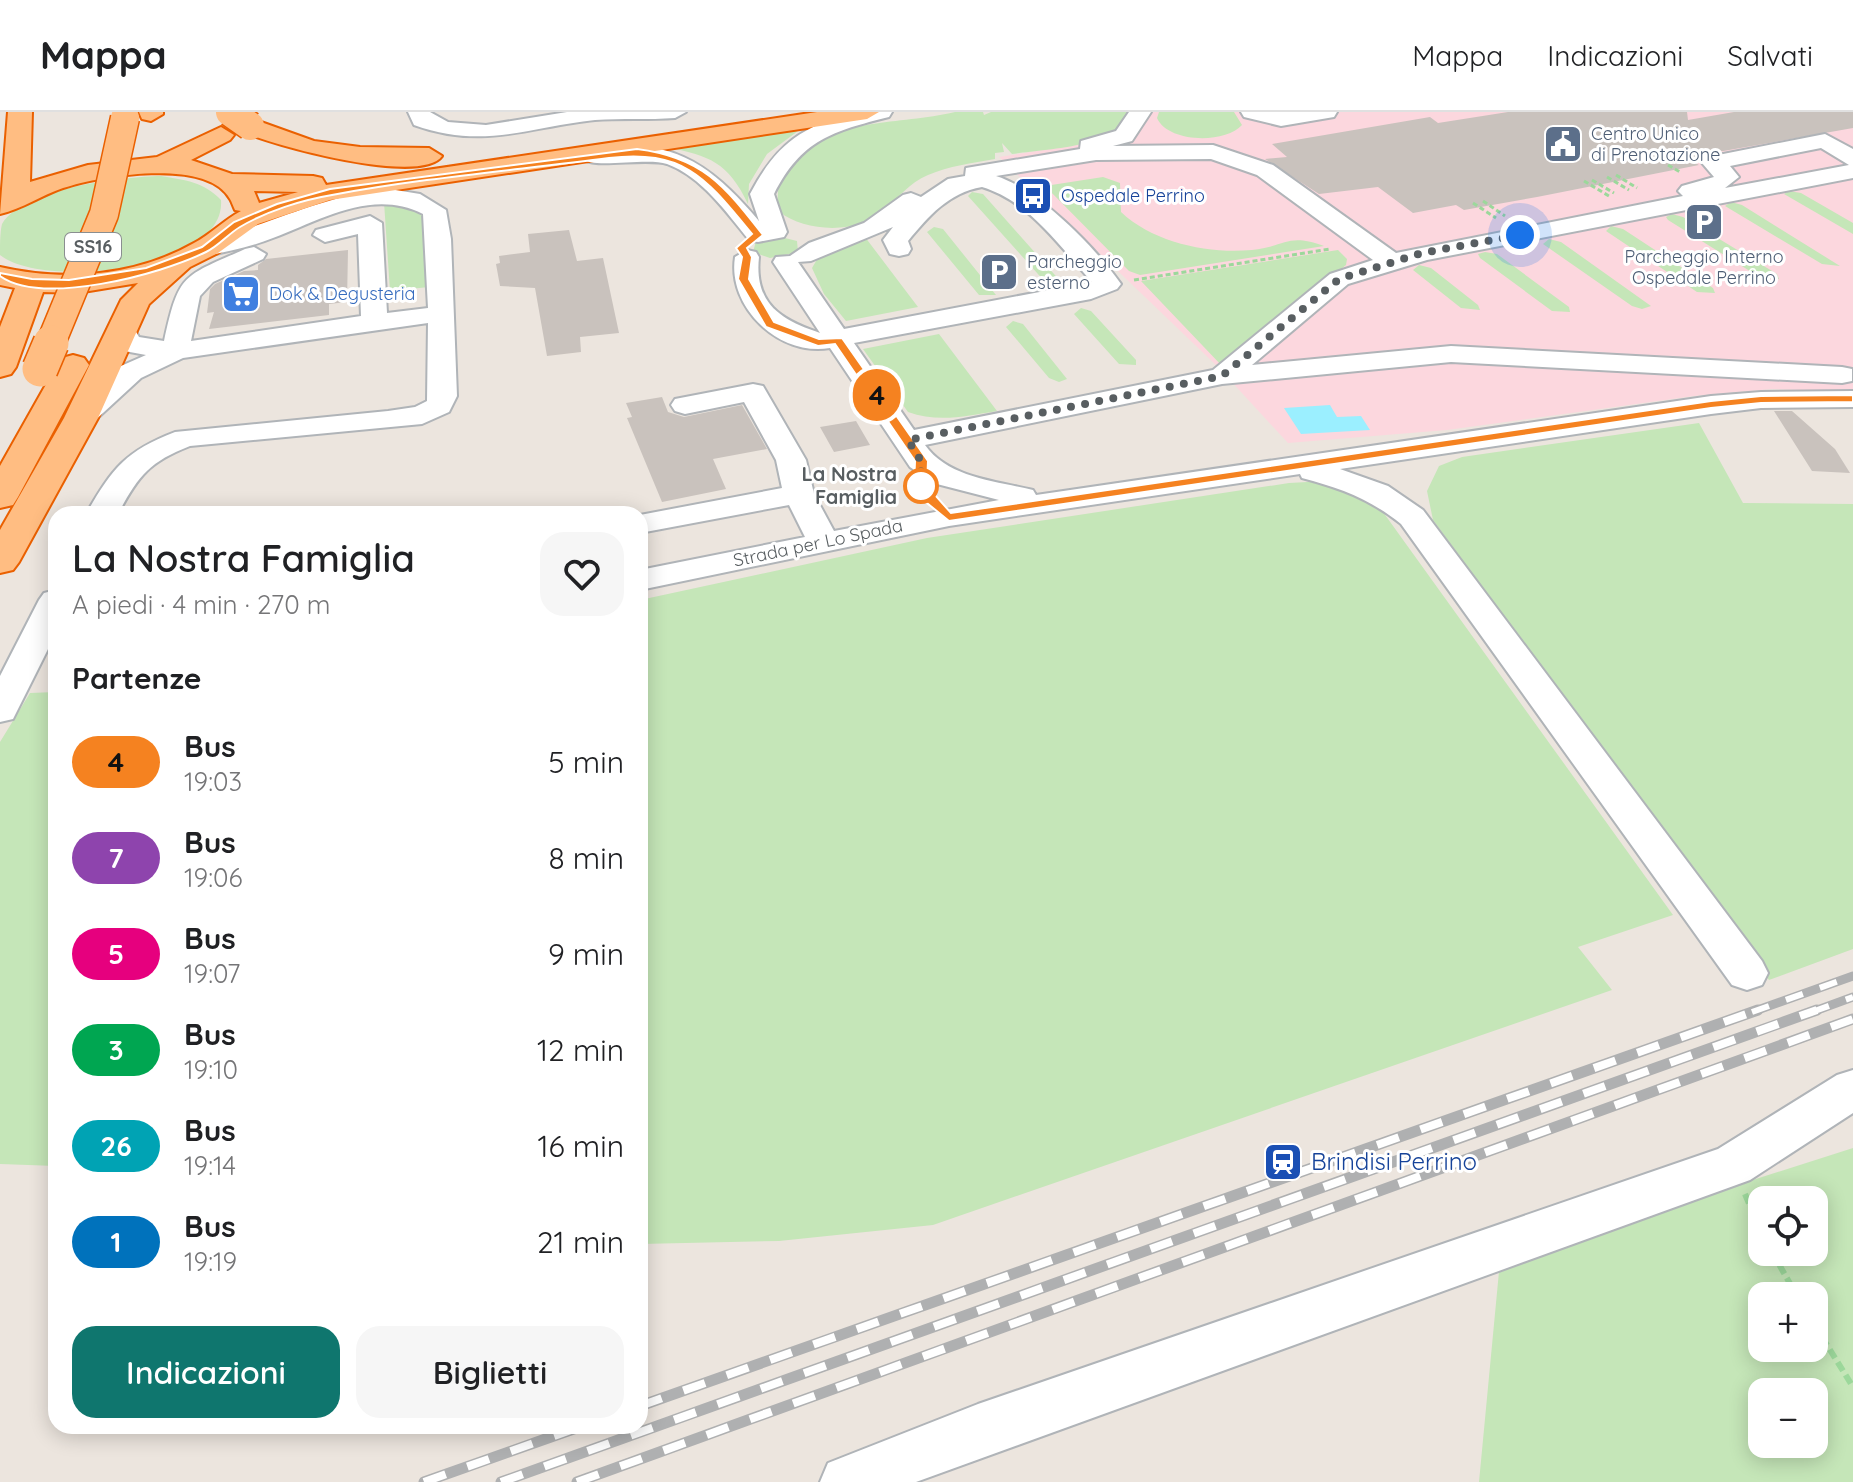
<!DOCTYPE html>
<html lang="it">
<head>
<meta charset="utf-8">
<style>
	:root { --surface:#fff; --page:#f6f6f6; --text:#202124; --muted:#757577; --line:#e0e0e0; --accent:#0f766e }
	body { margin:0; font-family:Quicksand,sans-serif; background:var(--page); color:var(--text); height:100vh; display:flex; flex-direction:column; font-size:30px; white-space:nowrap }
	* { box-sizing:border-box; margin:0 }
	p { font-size:26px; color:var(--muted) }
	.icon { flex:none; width:44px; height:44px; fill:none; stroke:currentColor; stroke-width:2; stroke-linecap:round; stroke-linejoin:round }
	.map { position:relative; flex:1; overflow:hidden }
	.side { position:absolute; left:48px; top:394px; width:600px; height:928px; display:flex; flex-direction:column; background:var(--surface); border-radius:24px; box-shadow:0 4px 20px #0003 }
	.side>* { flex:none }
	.badge { padding:0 16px; border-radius:26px; font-size:28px; line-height:52px }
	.controls { position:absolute; left:1748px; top:1074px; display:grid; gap:16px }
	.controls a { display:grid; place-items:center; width:80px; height:80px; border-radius:16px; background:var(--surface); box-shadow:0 4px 20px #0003; font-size:40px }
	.you { position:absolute; width:40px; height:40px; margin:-20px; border:6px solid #fff; border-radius:50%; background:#1a73e8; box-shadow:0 0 0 12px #1a73e833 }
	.map>.badge { position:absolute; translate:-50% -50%; box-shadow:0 0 0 4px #fff }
	h2 { padding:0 24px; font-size:30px; line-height:72px }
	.round { display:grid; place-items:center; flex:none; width:84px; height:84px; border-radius:24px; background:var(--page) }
	.overview { display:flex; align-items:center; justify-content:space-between; height:136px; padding:0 24px }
	h1 { font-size:38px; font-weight:600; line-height:60px }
	.button { display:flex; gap:16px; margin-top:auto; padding:16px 24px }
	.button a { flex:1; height:92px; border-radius:24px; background:var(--accent); color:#fff; font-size:32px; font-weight:600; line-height:92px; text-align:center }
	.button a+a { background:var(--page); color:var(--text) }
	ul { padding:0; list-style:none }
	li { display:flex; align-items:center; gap:24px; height:96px; padding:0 24px }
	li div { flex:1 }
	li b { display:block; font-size:30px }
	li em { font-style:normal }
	li .badge { min-width:88px; font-weight:700; text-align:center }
	header { display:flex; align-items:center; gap:48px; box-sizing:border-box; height:112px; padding:0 40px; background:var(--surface); border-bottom:2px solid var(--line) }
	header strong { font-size:38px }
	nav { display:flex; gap:44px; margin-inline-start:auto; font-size:28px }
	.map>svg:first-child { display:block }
</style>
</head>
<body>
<header>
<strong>Mappa</strong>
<nav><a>Mappa</a><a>Indicazioni</a><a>Salvati</a></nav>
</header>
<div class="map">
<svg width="1853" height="1370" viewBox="0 0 1853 1370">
	<rect width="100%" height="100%" fill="#ece5de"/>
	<path fill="#fcd7de" d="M 1137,0 L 1853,0 L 1853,280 L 1772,277 L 1694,284 L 1447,318 L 1288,331 L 1218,255 L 999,45 L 1093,30 Z"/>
	<path fill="#c5e6b8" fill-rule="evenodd" d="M 955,0 L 983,0 L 984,3 L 991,0 L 1136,0 C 1122,35 1045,37 1012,42 L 1002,31 L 1004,40 L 995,41 L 995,47 C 972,51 949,54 928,63 C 909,71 899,85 885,98 C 861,122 805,121 780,100 C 774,80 780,64 794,49 C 838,3 897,14 955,0 Z
		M 1159,0 L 1234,0 L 1242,13 C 1225,32 1168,31 1157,6 Z
		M 802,16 L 767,42 L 749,72 L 748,92 C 728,50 710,44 666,35 Z
		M 161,64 C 185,68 204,70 221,88 C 227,158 44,178 0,143 C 0,133 0,120 2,112 C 25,75 122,65 161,64 Z
		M 1103,65 L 1120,71 L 1121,100 C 1154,131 1208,142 1252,138 C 1288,134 1287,121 1324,134 L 1140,163 L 1129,159 L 1045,74 Z
		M 1789,79 L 1801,81 L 1853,111 L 1853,122 L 1784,82 Z
		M 972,80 L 983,82 L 1062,171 L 1046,171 L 968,84 Z
		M 384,90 L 418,93 L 426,106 L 429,175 L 390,179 Z
		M 1731,90 L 1742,93 L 1840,154 L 1822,152 L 1725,94 Z
		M 1672,102 L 1683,105 L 1777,162 L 1779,167 L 1761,166 L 1668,108 L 1666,105 Z
		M 1611,114 L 1623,117 L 1713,176 L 1715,181 L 1697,180 L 1606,119 Z
		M 934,115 L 943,117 L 996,183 L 979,183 L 927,120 Z
		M 777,124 L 797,129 L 798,140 L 770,146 L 753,140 L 756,129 Z
		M 865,125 L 918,195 L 846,209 L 824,182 L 812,156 L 819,144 Z
		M 1549,127 L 1561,130 L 1651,194 L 1642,197 L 1632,194 L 1543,132 Z
		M 1338,138 L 1347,147 L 1346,153 L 1223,255 L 1141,169 Z
		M 1485,140 L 1497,142 L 1569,195 L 1570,200 L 1552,199 L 1480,146 L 1478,142 Z
		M 1419,153 L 1431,156 L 1478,193 L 1480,198 L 1461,196 L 1413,158 Z
		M 1081,196 L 1091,199 L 1136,248 L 1136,253 L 1119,252 L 1074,202 Z
		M 1013,209 L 1023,212 L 1067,267 L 1059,270 L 1049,266 L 1006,215 Z
		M 939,222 L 997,299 C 967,304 938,311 908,300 L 863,237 Z
		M 1699,311 L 1743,391 L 1853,392 L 1853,837 L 1769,868 L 1433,408 L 1427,379 L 1439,354 L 1462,345 Z
		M 1326,369 L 1359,380 L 1383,400 L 1673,803 L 1578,835 L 1612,878 L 933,1113 L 779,1129 L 640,1132 L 640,488 L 927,426 L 1289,371 Z
		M 56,580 L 56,1054 L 0,1052 L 0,630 L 30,581 Z
		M 1853,1036 L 1853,1370 L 1479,1370 L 1500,1149 ZM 1762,1088 L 1814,1088 L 1814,1140 L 1762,1140 ZM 1762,1184 L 1814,1184 L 1814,1236 L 1762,1236 ZM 1762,1280 L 1814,1280 L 1814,1332 L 1762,1332 Z"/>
	<path fill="#9befff" d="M 1330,293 L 1337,305 L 1361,304 L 1370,318 L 1301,322 L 1284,296 Z"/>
	<path fill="#c9c2bd" d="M 1508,0 L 1687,0 L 1688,8 L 1734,0 L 1853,0 L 1853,16 L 1712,41 L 1688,47 L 1699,53 L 1537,85 L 1464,98 L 1456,93 L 1413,101 L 1378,75 L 1319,82 L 1265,47 L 1287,45 L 1272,32 L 1430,5 L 1438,11 Z
		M 569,118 L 577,149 L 603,146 L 619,221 L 580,225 L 581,240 L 547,244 L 535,176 L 500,174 L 496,152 L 500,151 L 499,144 L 530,140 L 528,122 Z
		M 348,138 L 347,190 L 329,192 L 329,203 L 209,217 L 214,200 L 207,201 L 210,177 L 215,172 L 244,159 L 258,158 L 258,153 L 266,147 Z
		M 662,285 L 668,300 L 684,305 L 742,293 L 767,337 L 713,347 L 726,377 L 662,390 L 627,306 L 632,305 L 626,291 Z
		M 1774,299 L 1792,299 L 1835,337 L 1850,361 L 1812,359 Z
		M 856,309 L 870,333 L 834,340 L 820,315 Z"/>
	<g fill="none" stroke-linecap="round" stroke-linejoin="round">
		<g stroke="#b0b4b8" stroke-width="4">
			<path id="minor" d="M 408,0 L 430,0 L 448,10 L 486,13 L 567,0 L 686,0 L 675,6 C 648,8 622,6 595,8 C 528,15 483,38 414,13 Z
				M 856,0 L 892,0 L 889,5 C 833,19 801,28 774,82 L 787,120 L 784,125 L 758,130 L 749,128 C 726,100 702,65 667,52 C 646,45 591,58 582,46 L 585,41 C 667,21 708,49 759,109 L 750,82 C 777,31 801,15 856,0 Z
				M 1129,0 L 1151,0 L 1132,29 L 1113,34 L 1213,33 L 1273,53 L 1396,141 L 1683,84 L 1678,79 L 1682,74 L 1714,65 L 1702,51 L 1713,44 L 1825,22 L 1853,37 L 1853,66 L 1427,148 L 1348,172 L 1252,253 L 1451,234 L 1842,255 L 1852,257 L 1852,269 L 1842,271 L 1451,250 L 1222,272 L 925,333 C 948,366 997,369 1033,378 L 1036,383 L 1711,284 L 1761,280 L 1853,279 L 1853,295 L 1761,296 L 1711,302 L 1340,357 L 1388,374 L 1423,398 L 1762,849 L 1768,861 L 1762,873 L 1747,878 L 1732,873 L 1401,412 C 1370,387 1340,376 1302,366 L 1300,362 L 949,414 L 640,478 L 640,458 L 805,425 L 789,393 L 640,421 L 640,403 L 782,376 L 776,348 L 744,290 L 685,302 L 675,299 L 671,293 L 675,287 L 753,272 L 763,274 L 806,348 L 814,382 L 834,419 L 999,388 L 933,371 L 910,355 L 830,236 C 779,245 727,195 735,145 L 747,138 L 756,140 L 759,145 C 754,192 781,208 820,221 L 773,150 L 776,145 L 790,144 L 809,131 L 864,111 L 903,83 L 911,81 L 921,85 L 948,67 L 965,64 L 966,56 L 1080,37 L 1081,29 L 1116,19 ZM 1821,36 L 1849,53 L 1725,76 L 1739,65 L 1730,54 ZM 1211,47 L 1257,63 L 1373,148 L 1330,162 L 1213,258 L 914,318 L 854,231 L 1091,187 L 1117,177 L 1121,172 C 1095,135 1038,77 996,64 L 1096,48 ZM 982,75 C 1029,89 1060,135 1092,170 L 844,217 L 798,150 L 811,149 L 893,115 L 883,128 L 890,142 L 899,144 L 908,142 L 911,137 L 908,129 C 929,104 948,81 982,75 Z
				M 1241,0 L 1337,0 L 1334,5 L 1281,14 L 1244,5 Z
				M 389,77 L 420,82 L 446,98 L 451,127 L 457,284 L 449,300 L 422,312 L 190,334 C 149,350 138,364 118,402 L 86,402 C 112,357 125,339 175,320 L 388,299 L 415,295 L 427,289 L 428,211 L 183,246 L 141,266 L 91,312 L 71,312 L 67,306 L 121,254 L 146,243 L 119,238 L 109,217 L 113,211 L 131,211 L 139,225 L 164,229 C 179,160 183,165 245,137 L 254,135 L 266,142 L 263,147 L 213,170 L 200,184 L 191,229 L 361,204 L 358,122 L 325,130 L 313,123 L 316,118 L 370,104 L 382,111 L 387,201 L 428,196 L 423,102 C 372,76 321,108 273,126 C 251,135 229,139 206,144 L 194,137 L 197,132 C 262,116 322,83 389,77 Z
				M 56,478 L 56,521 L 13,607 L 0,610 L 0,564 L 39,488 L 44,481 Z
				M 1853,958 L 1853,1001 L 1750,1068 L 916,1370 L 820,1370 L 828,1351 L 978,1292 L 1718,1037 L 1837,963 Z"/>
		</g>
		<g stroke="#ea6000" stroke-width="4">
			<path id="highway" d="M 8,0 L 32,0 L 30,70 L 88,53 L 157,45 L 221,15 L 234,23 L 230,28 L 191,48 L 232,62 L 313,64 L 322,66 L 326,73 L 817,0 L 879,0 L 867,7 L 330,88 L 258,112 L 218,141 L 190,155 L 149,192 L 98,306 L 19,450 L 13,458 L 0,461 L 0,418 L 64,306 L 121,188 L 138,171 L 77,181 L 43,180 L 16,255 L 11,262 L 0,265 L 0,215 L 15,176 L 0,173 L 0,155 C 65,170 136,164 194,131 C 211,122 224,108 241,99 L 235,98 C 233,94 232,90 230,87 C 207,45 99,64 63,76 C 42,83 22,97 0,102 ZM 254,79 L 298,80 L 259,91 Z
				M 139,0 L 163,0 L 163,2 L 151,9 L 142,7 Z
				M 250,6 L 314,29 L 360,35 L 429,36 L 442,44 C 421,74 271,33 241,19 L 237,14 L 241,9 Z
				M 73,243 L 84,246 L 89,253 L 18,385 L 13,393 L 0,396 L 0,354 L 57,253 L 62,246 Z"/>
		</g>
		<path stroke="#9cd89b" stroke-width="3" stroke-dasharray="5 3" stroke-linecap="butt" d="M 1668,53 L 1680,60
			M 1616,63 L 1637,76
			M 1607,65 L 1629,78
			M 1592,68 L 1614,81
			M 1584,69 L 1609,84
			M 1483,89 L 1505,104
			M 1473,91 L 1496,106
			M 1134,168 L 1330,137"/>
		<path stroke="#9cd89b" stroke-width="6" stroke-dasharray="10 5" stroke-linecap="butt" d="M 1745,1082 L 1762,1122
			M 1772,1140 L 1797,1184
			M 1814,1212 L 1853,1275"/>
		<use href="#minor" fill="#fff" fill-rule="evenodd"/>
		<use href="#highway" fill="#ffbd82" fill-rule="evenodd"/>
		<g stroke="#afb0b1" stroke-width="9">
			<path id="rail-far1" d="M 1752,900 L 1853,864
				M 1812,900 L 1853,885"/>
		</g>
		<g stroke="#afb0b1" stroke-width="11">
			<path id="rail" d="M 640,1294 L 1758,898
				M 424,1370 L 582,1314
				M 501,1370 L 1817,898
				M 577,1370 L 1853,907"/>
		</g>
		<use href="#rail-far1" stroke="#fff" stroke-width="6" stroke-dasharray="18" stroke-linecap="butt"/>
		<use href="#rail" stroke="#fff" stroke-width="8" stroke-dasharray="23" stroke-linecap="butt"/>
		<g stroke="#ea6000" stroke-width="31" stroke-linecap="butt">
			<path id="highway-bridge-far1" d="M 230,0 L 250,14
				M 50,233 L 104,102 L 125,6"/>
		</g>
		<g stroke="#ea6000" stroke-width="38" stroke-linecap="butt">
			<path id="highway-bridge" d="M 40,257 L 51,231"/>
		</g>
		<use href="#highway-bridge-far1" stroke="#ffbd82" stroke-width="28"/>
		<use href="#highway-bridge" stroke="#ffbd82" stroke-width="35"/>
	</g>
	<path fill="#f58220" stroke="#fff" stroke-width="2" d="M 637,37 C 702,45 724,73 763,123 L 747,136 L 752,145 L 749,167 L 774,210 L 819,227 L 842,226 L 928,349 L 927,374 L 951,401 L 1711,289 L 1761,284 L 1853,283 L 1853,290 L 1761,291 L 1711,296 L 949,409 L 922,387 L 914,374 L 915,349 L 835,232 L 818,234 L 766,215 L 738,167 L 742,145 L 736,136 L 752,122 C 707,68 686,37 609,46 C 517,58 423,66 332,83 C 302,88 267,99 240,115 C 228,122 219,134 206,140 C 159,163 42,194 0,164 L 0,161 L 32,167 L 69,168 L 146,156 L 202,135 L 234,110 L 277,92 L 330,77 Z"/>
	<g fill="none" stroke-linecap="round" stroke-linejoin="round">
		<path stroke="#585e61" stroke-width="8" stroke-dasharray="0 14.4" d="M 921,374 L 921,349 L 908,328 L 1222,264 L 1339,167 L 1422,141 L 1520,123"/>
	</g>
	<defs>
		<g id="civic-square" transform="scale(2)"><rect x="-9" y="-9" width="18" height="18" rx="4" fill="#5c6f8a" stroke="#fff"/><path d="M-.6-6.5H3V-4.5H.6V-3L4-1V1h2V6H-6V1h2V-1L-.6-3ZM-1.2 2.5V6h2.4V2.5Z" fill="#fff"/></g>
		<g id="bus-square" transform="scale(2)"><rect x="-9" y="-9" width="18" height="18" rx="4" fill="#1a4fb4" stroke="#fff"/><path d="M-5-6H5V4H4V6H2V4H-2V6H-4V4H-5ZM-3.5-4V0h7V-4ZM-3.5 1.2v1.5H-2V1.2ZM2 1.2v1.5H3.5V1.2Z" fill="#fff"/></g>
		<g id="parking-square" transform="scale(2)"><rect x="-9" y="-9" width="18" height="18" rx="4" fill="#5c6f8a" stroke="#fff"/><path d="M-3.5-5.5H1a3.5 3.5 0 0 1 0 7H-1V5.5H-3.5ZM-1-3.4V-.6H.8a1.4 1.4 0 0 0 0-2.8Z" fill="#fff"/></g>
		<g id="supermarket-square" transform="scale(2)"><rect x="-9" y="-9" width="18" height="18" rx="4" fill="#3f7fe0" stroke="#fff"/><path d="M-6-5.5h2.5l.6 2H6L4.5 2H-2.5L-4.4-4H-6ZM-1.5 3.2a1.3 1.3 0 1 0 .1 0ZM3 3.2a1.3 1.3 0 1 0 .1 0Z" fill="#fff"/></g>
		<g id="station-square" transform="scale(2)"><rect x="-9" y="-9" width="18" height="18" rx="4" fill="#1a4fb4" stroke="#fff"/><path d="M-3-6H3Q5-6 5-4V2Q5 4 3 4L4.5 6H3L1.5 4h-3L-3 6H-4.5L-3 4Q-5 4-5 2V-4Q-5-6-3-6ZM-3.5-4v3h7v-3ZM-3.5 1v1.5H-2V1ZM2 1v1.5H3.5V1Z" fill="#fff"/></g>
	</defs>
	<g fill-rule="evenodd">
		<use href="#civic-square" x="1563" y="32"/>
		<use href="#bus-square" x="1033" y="84"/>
		<use href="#parking-square" x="1704" y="110"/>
		<use href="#parking-square" x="999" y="160"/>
		<use href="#supermarket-square" x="241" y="182"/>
		<use href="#station-square" x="1283" y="1050"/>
	</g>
	<circle fill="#fff" stroke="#f58220" stroke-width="4" cx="921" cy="374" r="16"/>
	<g text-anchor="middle" stroke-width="6" stroke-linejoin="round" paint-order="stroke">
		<g font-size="18" fill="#4e5e75" stroke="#fff" text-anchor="start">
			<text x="1591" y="28">Centro Unico<tspan x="1591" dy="21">di Prenotazione</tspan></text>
			<text x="1704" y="151" text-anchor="middle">Parcheggio Interno<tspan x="1704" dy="21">Ospedale Perrino</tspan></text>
			<text x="1027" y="156">Parcheggio<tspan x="1027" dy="21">esterno</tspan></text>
		</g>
		<g font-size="18" fill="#164399" stroke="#fff" text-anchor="start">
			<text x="1061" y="90">Ospedale Perrino</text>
		</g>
		<rect fill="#fff" stroke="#8a8e90" stroke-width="2" x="65" y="121" width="56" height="28" rx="6"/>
		<g font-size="18" font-weight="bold" fill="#585e61">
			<text x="93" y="141">SS16</text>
		</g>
		<g font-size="18" fill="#366cbe" stroke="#fff" text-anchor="start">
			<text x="269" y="188">Dok &amp; Degusteria</text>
		</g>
		<g font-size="18" fill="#585e61" stroke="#fff">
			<text transform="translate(818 431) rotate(-12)" y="6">Strada per Lo Spada</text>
		</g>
		<g font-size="20" font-weight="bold" fill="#585e61" stroke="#fff" text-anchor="end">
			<text x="897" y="369">La Nostra<tspan x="897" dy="23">Famiglia</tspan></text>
		</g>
		<g font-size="24" fill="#164399" stroke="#fff" text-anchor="start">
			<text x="1311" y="1058">Brindisi Perrino</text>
		</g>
	</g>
</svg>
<div class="controls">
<a><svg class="icon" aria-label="locate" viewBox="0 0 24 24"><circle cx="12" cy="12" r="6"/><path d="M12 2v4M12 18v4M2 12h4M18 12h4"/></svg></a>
<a>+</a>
<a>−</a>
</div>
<div class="you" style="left:1520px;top:123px"></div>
<b class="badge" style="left:877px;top:283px;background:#f58220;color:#111">4</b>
<section class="side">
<div class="overview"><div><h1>La Nostra Famiglia</h1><p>A piedi · 4 min · 270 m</p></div><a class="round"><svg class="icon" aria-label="heart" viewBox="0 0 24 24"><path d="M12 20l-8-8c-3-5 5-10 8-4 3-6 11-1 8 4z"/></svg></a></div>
<h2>Partenze</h2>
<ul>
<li><span class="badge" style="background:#f58220;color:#111">4</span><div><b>Bus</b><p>19:03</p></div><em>5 min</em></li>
<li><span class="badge" style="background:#8e44ad;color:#fff">7</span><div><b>Bus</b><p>19:06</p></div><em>8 min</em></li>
<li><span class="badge" style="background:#e6007e;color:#fff">5</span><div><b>Bus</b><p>19:07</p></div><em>9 min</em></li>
<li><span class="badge" style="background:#00a651;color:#fff">3</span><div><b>Bus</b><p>19:10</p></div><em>12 min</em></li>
<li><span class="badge" style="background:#00a3b4;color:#fff">26</span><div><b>Bus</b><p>19:14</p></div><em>16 min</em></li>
<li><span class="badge" style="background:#0072bc;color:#fff">1</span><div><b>Bus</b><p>19:19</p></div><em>21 min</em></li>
</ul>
<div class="button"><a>Indicazioni</a><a>Biglietti</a></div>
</section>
</div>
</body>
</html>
